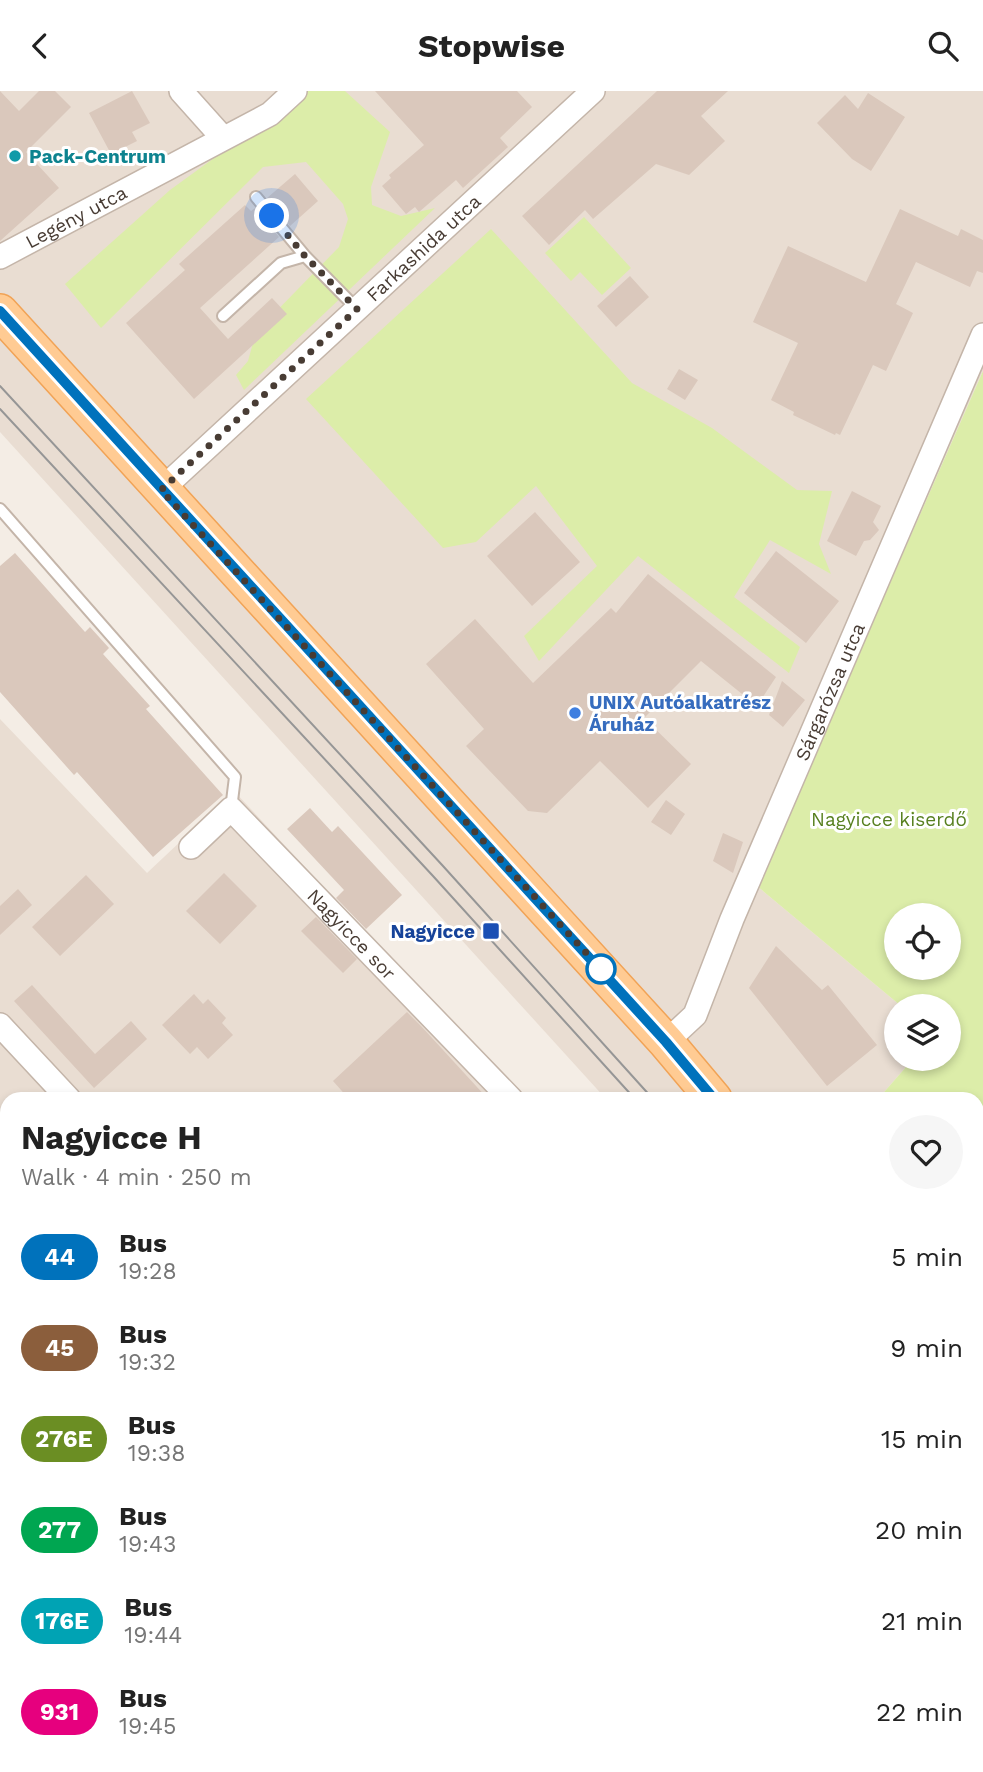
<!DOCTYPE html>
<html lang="en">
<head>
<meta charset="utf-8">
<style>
	:root { --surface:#fff; --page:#f6f6f6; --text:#222; --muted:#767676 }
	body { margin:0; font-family:"Work Sans",sans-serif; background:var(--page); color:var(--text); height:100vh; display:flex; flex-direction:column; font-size:26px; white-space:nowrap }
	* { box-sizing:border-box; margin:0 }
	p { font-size:23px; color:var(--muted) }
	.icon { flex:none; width:38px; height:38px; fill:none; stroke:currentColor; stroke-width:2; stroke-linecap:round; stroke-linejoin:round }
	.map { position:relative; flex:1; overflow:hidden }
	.side { position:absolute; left:0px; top:1001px; width:984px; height:681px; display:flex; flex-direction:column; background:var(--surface); border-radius:21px 21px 0 0; box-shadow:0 4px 10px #0003 }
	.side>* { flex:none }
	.badge { padding:0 14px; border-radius:23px; font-size:24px; line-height:46px }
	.controls { position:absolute; left:884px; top:812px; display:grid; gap:14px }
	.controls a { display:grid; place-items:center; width:77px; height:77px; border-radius:50%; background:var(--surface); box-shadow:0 4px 10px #0003; font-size:35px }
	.you { position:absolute; width:35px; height:35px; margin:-18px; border:5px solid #fff; border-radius:50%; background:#1a73e8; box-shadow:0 0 0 10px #1a73e833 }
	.map>.badge { position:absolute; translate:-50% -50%; box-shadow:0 0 0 4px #fff }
	.round { display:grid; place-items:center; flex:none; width:74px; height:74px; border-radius:37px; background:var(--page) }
	.head { display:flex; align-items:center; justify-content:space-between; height:119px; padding:0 21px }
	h1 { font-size:33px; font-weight:700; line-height:52px }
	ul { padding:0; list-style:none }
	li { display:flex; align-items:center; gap:21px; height:91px; padding:0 21px }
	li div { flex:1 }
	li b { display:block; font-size:26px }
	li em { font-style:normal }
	li .badge { min-width:77px; font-weight:700; text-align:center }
	header { display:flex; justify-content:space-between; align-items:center; height:91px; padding:0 21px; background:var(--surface); font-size:32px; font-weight:700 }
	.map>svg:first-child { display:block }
</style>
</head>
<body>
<header><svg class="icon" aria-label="back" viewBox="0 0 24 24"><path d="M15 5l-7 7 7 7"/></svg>Stopwise<svg class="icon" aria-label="search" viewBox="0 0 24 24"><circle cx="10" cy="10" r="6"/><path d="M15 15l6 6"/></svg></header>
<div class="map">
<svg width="983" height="1681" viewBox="0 0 983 1681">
	<rect width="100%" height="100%" fill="#f4ede5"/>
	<path fill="#e9ddd2" d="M 0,0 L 983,0 L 983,280 L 757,795 L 901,915 L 896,915 L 896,968 L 913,968 L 878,1008 L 606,1008 L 0,341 Z
		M 0,628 L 147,782 L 234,700 L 522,1008 L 7,1008 L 7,1675 L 976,1675 L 977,1215 L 983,1222 L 983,1681 L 0,1681 Z"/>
	<path fill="#dceda9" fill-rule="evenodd" d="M 306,0 L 345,0 L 390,41 L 371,96 L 372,114 L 401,125 L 435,117 L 244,299 L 236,284 L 248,270 L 256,241 L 339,156 L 348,128 L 343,113 L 306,71 L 263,76 L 101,237 L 65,193 L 170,99 Z
		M 584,126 L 631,177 L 602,204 L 580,181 L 571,190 L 545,162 Z
		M 491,138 L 632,292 L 712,337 L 797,399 L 832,400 L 819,453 L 831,483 L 770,449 L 734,506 L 800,556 L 789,582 L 638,465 L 539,570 L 524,545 L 597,475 L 536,395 L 476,451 L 443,457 L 306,308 Z
		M 983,280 L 983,1222 L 976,1215 L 976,1008 L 878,1008 L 913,968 L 948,968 L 948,915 L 901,915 L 757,795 ZM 896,824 L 948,824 L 948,877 L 896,877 Z
		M 977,1423 L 983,1430 L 983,1681 L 419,1681 L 422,1675 L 976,1675 Z"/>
	<path fill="#dac8bc" d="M 0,0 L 19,20 L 39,0 L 55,0 L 71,16 L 26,61 L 59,97 L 0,150 Z
		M 132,0 L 150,32 L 132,41 L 137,50 L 111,63 L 89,22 Z
		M 375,0 L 517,0 L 532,16 L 500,47 L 508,56 L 463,97 L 456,89 L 419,121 L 415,116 L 406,123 L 382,95 L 391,87 L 389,84 L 424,54 Z
		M 657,0 L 728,0 L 701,25 L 725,50 L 689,84 L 656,73 L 593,128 L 585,119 L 549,154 L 522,125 Z
		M 868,2 L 905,26 L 871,80 L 852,68 L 817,32 L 845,4 L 858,18 Z
		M 295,83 L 318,110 L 290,135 L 267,107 Z
		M 245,114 L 251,120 L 255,117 L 279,146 L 200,217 L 228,248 L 272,207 L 287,223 L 194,308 L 126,232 L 185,179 L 179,173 Z
		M 900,118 L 958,145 L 961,138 L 983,149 L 983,182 L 977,180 L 970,196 L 916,171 L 896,213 L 913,222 L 886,280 L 873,274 L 840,344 L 836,342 L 835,344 L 793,324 L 794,321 L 771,309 L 798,252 L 753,231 L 788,155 L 866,191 Z
		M 630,185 L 649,206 L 616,236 L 597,215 Z
		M 679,278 L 698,289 L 685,309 L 667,298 Z
		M 852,400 L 881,415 L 873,431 L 879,439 L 870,449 L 864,450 L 856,465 L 827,450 Z
		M 535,421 L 580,471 L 532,515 L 487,465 Z
		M 776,460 L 839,510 L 806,552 L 744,502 Z
		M 15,462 L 85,541 L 90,536 L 109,557 L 103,563 L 150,615 L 146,618 L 223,704 L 153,766 L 77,681 L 74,684 L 0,601 L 0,475 Z
		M 648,483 L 776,586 L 757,615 L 701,570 L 644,627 L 691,673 L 648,717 L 600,670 L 547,722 L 528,720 L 466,655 L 484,638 L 426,573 L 475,528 L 533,592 L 611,517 L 616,522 Z
		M 782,590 L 805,609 L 783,636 L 769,624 Z
		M 666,709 L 685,723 L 671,744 L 651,731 Z
		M 310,717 L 332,741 L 338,735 L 402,804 L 366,838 L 336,807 L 344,799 L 287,738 Z
		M 723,742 L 743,751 L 733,782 L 713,770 Z
		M 224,782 L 257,815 L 220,853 L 186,820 Z
		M 86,784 L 114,813 L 60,865 L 32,836 Z
		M 18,798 L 32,814 L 0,844 L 0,815 Z
		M 316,826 L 357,868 L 343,882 L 301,840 Z
		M 776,855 L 822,899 L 828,894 L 877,954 L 827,995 L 749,897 Z
		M 32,894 L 95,963 L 131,930 L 147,948 L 94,997 L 14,910 Z
		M 194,903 L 203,913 L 208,908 L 226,927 L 222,932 L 233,944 L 208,968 L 197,956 L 190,963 L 162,934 Z
		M 407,921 L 421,935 L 488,1008 L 349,1008 L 333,990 Z"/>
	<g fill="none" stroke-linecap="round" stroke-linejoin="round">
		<g stroke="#c4b5a9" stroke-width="14">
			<path id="service" d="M 256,106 L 305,165 L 357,218
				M 223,225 L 281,172 L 305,165
				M 0,418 L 235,686 L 231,718
				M 976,1270 L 983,1269"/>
		</g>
		<g stroke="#c4b5a9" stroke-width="26">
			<g id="minor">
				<path d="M 181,0 L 223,47"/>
				<path id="s1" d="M 0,166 L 270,23 L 295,0"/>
				<path id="s2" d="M 161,399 L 593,0"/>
				<path id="s3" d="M 191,756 L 231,718 L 511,1008"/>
				<path d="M 0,934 L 69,1008"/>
				<path id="s4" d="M 666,951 L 695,924 L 732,828 L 983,244"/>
				<path d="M 0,1516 L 7,1523"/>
				<path d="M 150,1675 L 156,1681"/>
				<path d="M 384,1681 L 387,1675"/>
			</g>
		</g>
		<g stroke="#f1a356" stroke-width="38">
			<path id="primary" d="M 0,221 L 666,951 L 714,1008
				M 976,1322 L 983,1329"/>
		</g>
		<use href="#service" stroke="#fff" stroke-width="10"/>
		<use href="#minor" stroke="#fff" stroke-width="23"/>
		<use href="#primary" stroke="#ffcb93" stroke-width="35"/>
		<path stroke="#969696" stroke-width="2" d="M 0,295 L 443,775 L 653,1008
			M 0,318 L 433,785 L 635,1008
			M 976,1370 L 983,1377
			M 976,1396 L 983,1404"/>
	</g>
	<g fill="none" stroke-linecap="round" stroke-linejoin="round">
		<g stroke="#fff" stroke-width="16">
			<path id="line" d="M 0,220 L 666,951 L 714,1008"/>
		</g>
		<use href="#line" stroke="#0072bc" stroke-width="10"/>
		<path stroke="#483c34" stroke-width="7" stroke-dasharray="0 12.6" d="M 272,125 L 305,165 L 357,218 L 161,399 L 601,878"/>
	</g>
	<circle fill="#0f9aa8" stroke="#fff" stroke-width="2.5" cx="15" cy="65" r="7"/>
	<circle fill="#3f7fe0" stroke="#fff" stroke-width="2.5" cx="575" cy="622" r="7"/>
	<rect fill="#1a4fb4" stroke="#fff" stroke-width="2.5" x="482" y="831" width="18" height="18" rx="3.5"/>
	<circle fill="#fff" stroke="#0072bc" stroke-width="3.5" cx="601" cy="878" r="14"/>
	<g text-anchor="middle" stroke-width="6" stroke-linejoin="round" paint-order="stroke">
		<g font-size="19" font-weight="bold" fill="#0d838f" stroke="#fff" text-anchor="start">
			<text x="29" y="72">Pack-Centrum</text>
		</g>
		<g font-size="19" fill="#483c34" stroke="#fff">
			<text dy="7" stroke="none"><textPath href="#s1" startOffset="86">Legény utca</textPath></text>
			<text dy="7" stroke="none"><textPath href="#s2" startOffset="357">Farkashida utca</textPath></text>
			<text dy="7" stroke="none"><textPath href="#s4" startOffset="390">Sárgarózsa utca</textPath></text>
			<text dy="7" stroke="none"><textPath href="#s3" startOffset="229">Nagyicce sor</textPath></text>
		</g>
		<g font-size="19" font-weight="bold" fill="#366cbe" stroke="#fff" text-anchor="start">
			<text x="589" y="618">UNIX Autóalkatrész<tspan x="589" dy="22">Áruház</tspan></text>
		</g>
		<g font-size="19" fill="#588020" stroke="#fff">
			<text x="889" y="735">Nagyicce kiserdő</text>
		</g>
		<g font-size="19" font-weight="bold" fill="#164399" stroke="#fff" text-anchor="end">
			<text x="475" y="847">Nagyicce</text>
		</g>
	</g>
</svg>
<div class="controls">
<a><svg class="icon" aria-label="locate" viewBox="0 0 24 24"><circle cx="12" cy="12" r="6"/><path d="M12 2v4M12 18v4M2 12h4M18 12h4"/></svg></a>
<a><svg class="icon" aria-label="layers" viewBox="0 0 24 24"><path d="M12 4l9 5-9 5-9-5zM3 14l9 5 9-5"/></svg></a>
</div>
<div class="you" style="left:272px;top:125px"></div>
<section class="side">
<div class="head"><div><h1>Nagyicce H</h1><p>Walk · 4 min · 250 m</p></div><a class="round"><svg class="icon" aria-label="heart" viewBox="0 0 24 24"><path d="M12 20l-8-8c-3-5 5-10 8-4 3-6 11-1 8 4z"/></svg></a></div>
<ul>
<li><span class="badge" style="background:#0072bc;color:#fff">44</span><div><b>Bus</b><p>19:28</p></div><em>5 min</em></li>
<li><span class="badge" style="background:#8b5e3c;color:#fff">45</span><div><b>Bus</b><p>19:32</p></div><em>9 min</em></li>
<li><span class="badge" style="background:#6b8e23;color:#fff">276E</span><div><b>Bus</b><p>19:38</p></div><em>15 min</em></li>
<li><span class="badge" style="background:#00a651;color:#fff">277</span><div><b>Bus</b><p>19:43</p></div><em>20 min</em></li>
<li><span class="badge" style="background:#00a3b4;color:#fff">176E</span><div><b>Bus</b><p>19:44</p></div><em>21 min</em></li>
<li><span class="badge" style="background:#e6007e;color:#fff">931</span><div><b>Bus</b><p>19:45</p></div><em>22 min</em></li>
</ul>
</section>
</div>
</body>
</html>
